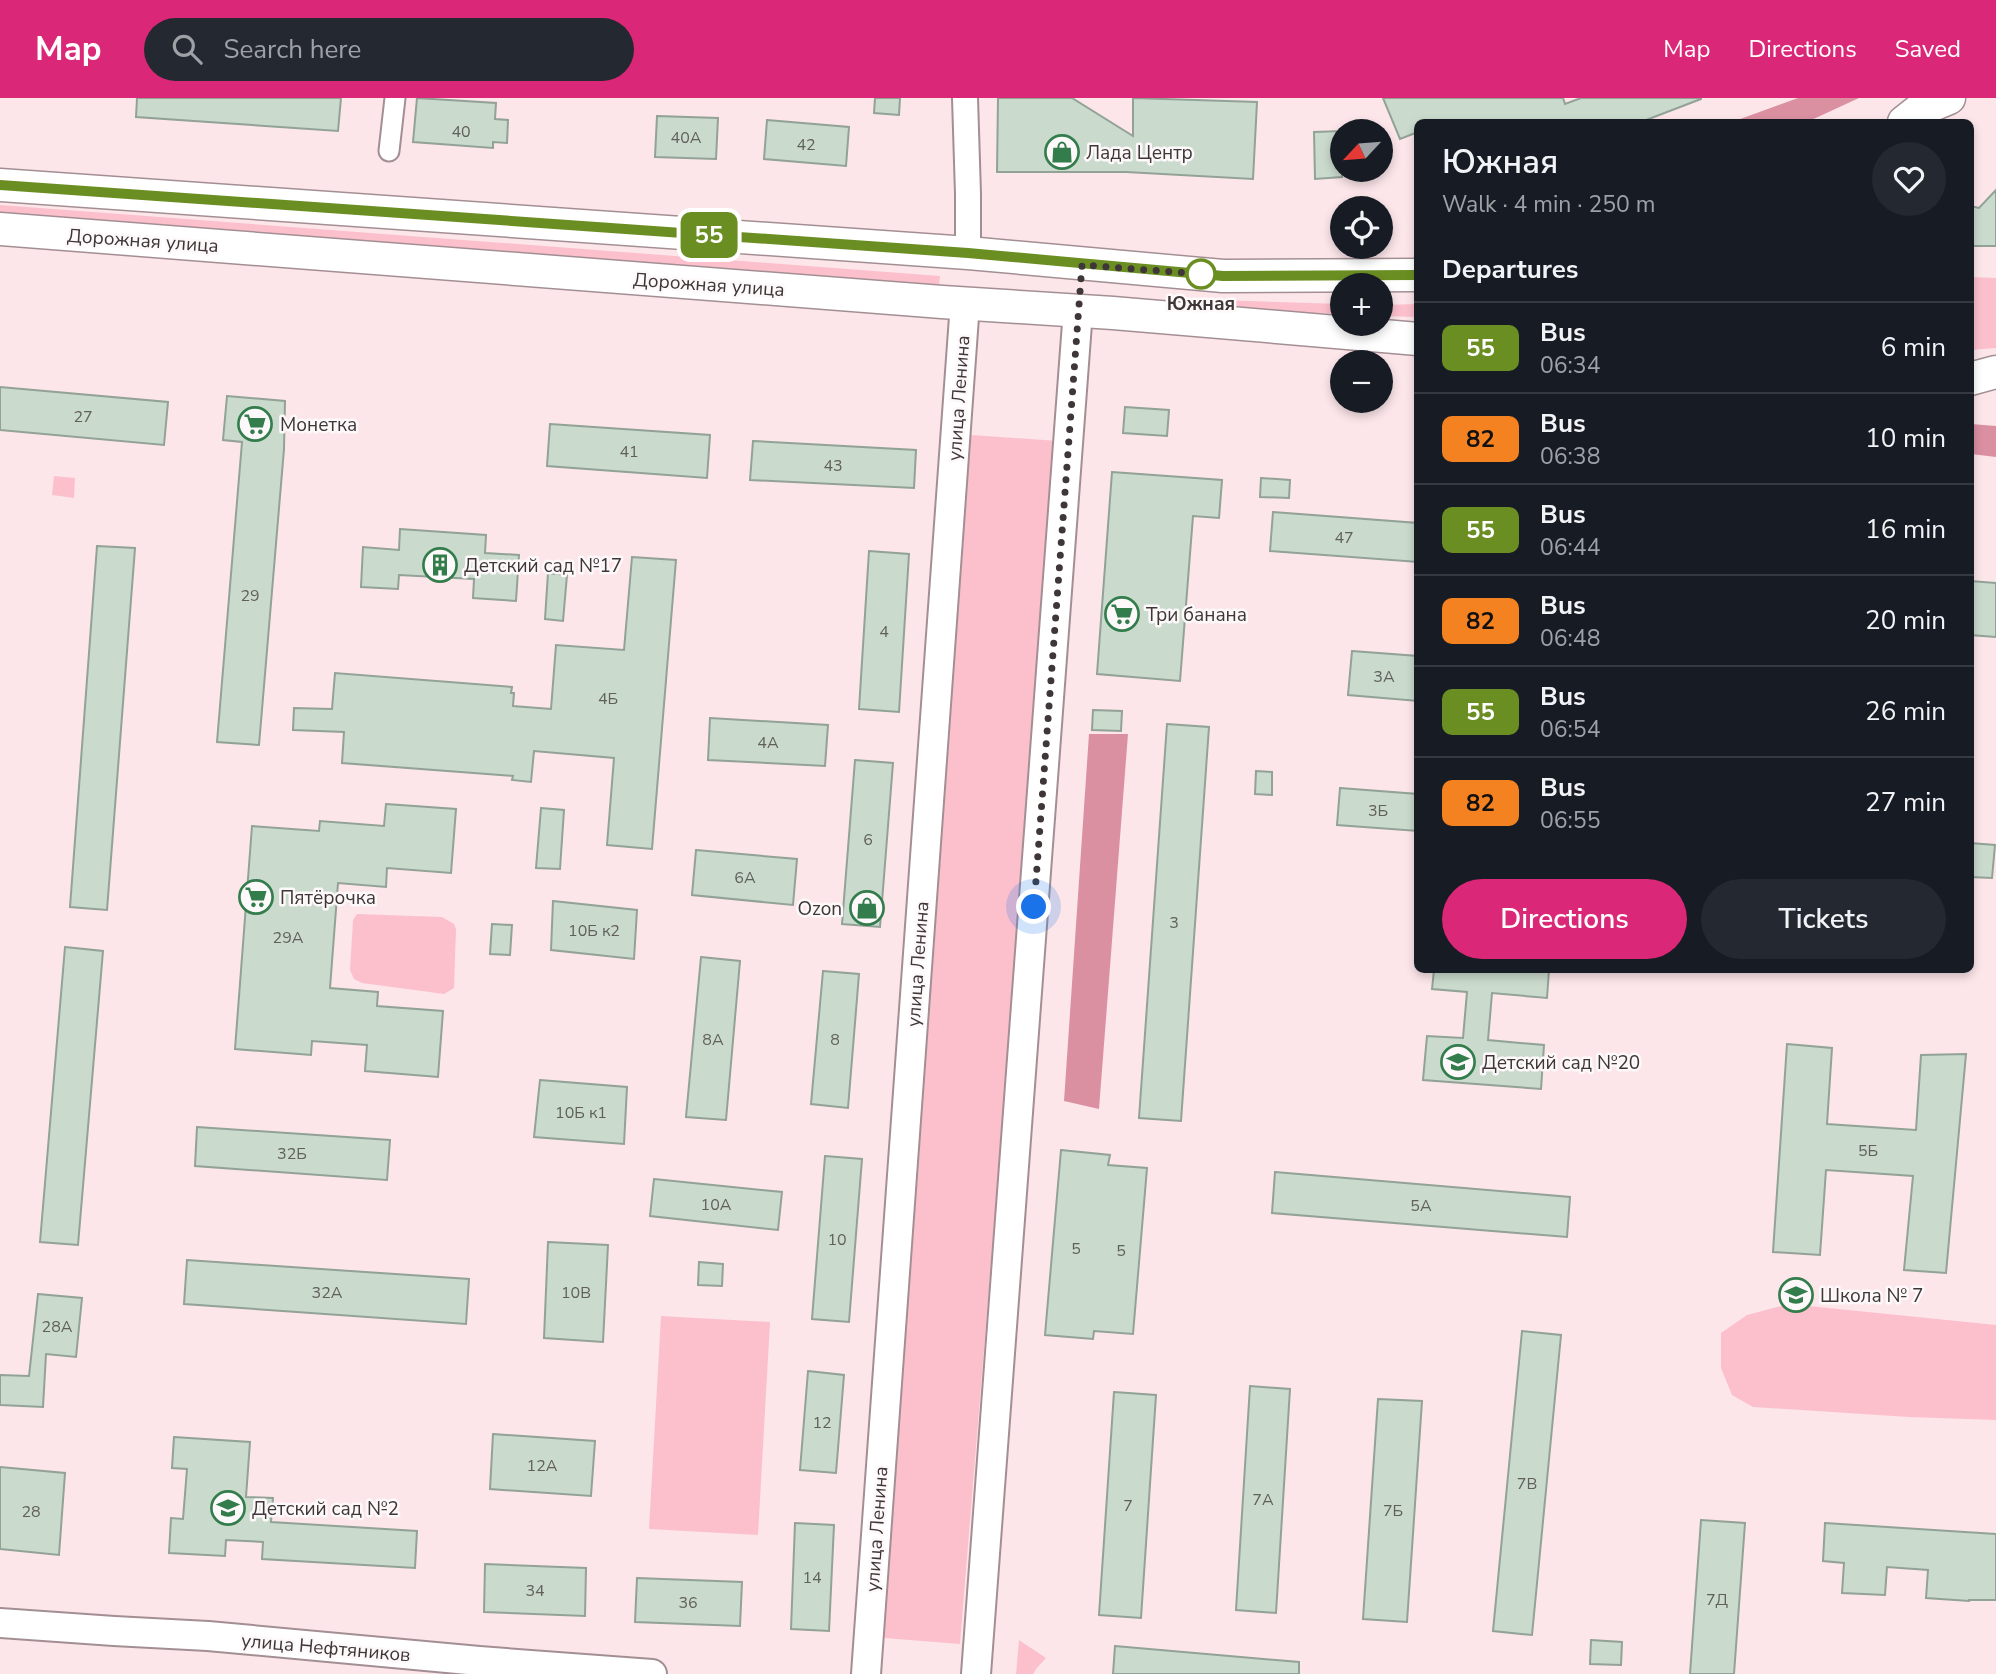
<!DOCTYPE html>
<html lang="en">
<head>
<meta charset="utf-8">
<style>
	:root { --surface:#171b24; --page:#242831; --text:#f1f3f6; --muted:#9ea1a6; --line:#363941; --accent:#db2777 }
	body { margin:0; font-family:"Nunito Sans",sans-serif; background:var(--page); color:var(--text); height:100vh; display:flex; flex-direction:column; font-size:26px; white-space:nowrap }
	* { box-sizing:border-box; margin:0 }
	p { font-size:23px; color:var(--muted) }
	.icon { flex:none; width:38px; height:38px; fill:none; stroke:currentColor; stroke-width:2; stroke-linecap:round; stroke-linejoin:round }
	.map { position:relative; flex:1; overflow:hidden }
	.panel { position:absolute; left:1414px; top:21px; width:560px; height:854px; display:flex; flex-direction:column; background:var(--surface); border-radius:10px; box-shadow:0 4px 10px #0003 }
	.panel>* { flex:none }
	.badge { padding:0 14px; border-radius:10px; font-size:24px; line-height:46px }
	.needle { width:46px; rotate:244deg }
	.tools { position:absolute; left:1330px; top:21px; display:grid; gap:14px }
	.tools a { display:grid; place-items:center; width:63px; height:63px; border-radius:50%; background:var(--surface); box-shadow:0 4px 10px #0003; font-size:35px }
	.you { position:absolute; width:35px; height:35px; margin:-18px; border:5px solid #fff; border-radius:50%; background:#1a73e8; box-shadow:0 0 0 10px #1a73e833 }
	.map>.badge { position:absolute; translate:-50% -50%; box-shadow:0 0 0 4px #fff }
	h2 { padding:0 28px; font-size:26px; line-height:63px }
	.round { display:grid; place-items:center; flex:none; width:74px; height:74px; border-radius:37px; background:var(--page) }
	.overview { display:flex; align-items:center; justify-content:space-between; height:119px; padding:0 28px }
	h1 { font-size:33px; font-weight:600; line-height:52px }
	.action { display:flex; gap:14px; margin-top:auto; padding:14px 28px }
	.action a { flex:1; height:80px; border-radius:42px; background:var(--accent); color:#fff; font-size:28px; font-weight:600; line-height:80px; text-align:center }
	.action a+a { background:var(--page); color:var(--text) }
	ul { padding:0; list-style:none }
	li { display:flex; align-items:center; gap:21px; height:91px; padding:0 28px; border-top:2px solid var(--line) }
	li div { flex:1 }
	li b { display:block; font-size:26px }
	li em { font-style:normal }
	li .badge { min-width:77px; font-weight:700; text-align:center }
	header { display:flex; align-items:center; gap:42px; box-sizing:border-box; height:98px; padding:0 35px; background:var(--accent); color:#fff }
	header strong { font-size:33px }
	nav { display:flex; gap:38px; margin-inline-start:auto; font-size:24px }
	.search { width:490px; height:63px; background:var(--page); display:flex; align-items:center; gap:18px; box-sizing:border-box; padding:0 24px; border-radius:38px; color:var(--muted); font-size:26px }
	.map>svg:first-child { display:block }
</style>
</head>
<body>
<header>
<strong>Map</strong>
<div class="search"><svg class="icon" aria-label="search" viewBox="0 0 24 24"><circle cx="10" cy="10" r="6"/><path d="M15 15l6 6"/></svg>Search here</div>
<nav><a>Map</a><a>Directions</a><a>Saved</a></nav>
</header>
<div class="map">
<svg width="1996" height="1576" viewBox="0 0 1996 1576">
	<rect width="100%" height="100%" fill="#fce6ea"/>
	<path fill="#fcc0cd" d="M 0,107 L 940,178 L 939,188 L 0,115 Z
		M 1971,179 L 1996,180 L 1996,250 L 1971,252 Z
		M 1216,202 L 1342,206 L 1342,216 L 1216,211 L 1213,206 Z
		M 1417,206 L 1417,219 L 1381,218 L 1381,207 Z
		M 971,337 L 1058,343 L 960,1546 L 884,1540 Z
		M 54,378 L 75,380 L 74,400 L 52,397 Z
		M 357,816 L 442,819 L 454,826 L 456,831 L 454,890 L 444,896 L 362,885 L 354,881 L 350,872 L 353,822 Z
		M 1789,1206 L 1996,1227 L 1996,1322 L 1909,1319 L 1753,1309 L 1732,1297 L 1721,1270 L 1721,1235 L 1747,1217 Z
		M 661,1218 L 770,1224 L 758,1437 L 649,1431 Z
		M 1019,1542 L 1046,1560 L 1036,1571 L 1033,1576 L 1016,1576 Z"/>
	<path fill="#db90a2" d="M 1798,0 L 1859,0 L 1807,24 L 1732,24 Z
		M 1971,326 L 1996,328 L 1996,359 L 1971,356 Z
		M 1089,636 L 1128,636 L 1099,1011 L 1064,1003 Z"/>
	<path fill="#cadacd" stroke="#92a296" stroke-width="2" d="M 137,0 L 341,0 L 338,33 L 136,19 Z
		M 417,0 L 496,5 L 495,21 L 508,22 L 507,45 L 493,44 L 493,50 L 413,44 Z
		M 875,0 L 900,0 L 899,17 L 874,15 Z
		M 998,0 L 1072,0 L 1133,38 L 1133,0 L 1257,4 L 1253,81 L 1126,74 L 997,74 Z
		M 1383,0 L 1563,0 L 1565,6 L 1581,0 L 1701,0 L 1701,1 L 1641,24 L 1418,24 L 1418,34 L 1400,41 Z
		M 657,18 L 718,20 L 716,61 L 655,59 Z
		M 767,22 L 849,29 L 846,68 L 764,61 Z
		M 1342,33 L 1342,79 L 1315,81 L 1314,34 Z
		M 1996,92 L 1996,148 L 1970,148 L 1970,108 L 1979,110 Z
		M 0,289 L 168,304 L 164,347 L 0,332 Z
		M 227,298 L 285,303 L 284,351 L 259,647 L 217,644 L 242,344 L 223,342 Z
		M 1125,309 L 1169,312 L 1167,338 L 1123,335 Z
		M 550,326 L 710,337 L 707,380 L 547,368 Z
		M 753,343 L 916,352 L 914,390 L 750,382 Z
		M 1112,374 L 1222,382 L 1219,420 L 1193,418 L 1180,583 L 1097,576 Z
		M 1261,380 L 1290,382 L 1289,400 L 1260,399 Z
		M 1273,414 L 1418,425 L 1418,464 L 1270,453 Z
		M 400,431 L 486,437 L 485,455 L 519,457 L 516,503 L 473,500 L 474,481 L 399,477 L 398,491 L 361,489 L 363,449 L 399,452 Z
		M 97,448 L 135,450 L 107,812 L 70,809 Z
		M 869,453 L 909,456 L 899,614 L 859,611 Z
		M 632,459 L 676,462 L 652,751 L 607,747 L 614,660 L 534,653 L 531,684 L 512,682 L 513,678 L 342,665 L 344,634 L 293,632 L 294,610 L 332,611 L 335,575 L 512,589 L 511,595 L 514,595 L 513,608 L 551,611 L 556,547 L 624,552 Z
		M 548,475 L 567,477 L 563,523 L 545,521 Z
		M 1970,483 L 1996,485 L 1996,539 L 1970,537 Z
		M 1352,553 L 1418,558 L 1418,603 L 1348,597 Z
		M 1093,612 L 1122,613 L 1121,633 L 1092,632 Z
		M 710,620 L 828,627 L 825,668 L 708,662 Z
		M 1167,626 L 1209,629 L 1181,1023 L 1139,1020 Z
		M 855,662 L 893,665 L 880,829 L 842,826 Z
		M 1256,673 L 1272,674 L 1272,697 L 1255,696 Z
		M 1340,690 L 1418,696 L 1418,733 L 1337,727 Z
		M 386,706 L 456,711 L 451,775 L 387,770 L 386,789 L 338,785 L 330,890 L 378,894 L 377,908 L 443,913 L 438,979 L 365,973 L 367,947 L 312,943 L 311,957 L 235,951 L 252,728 L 319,733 L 320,723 L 384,728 Z
		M 541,710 L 564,712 L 560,771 L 536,770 Z
		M 1970,745 L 1995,747 L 1992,780 L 1970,779 Z
		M 696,752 L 797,761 L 793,807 L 692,797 Z
		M 553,803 L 637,812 L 634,861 L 551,852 Z
		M 492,826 L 512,827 L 510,857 L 490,856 Z
		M 65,849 L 103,853 L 78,1147 L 40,1144 Z
		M 701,859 L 740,863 L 726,1022 L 686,1019 Z
		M 1434,872 L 1549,872 L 1547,900 L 1492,895 L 1488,942 L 1544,947 L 1541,991 L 1423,982 L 1427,938 L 1463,940 L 1467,894 L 1432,891 Z
		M 823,873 L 859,876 L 848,1010 L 811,1006 Z
		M 1787,946 L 1832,950 L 1827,1026 L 1916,1032 L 1921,957 L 1966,956 L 1946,1175 L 1904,1172 L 1913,1078 L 1826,1072 L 1820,1157 L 1773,1154 Z
		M 540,982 L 627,989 L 624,1046 L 534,1039 Z
		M 197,1029 L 390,1042 L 387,1082 L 195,1068 Z
		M 1061,1052 L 1110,1057 L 1108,1067 L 1147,1070 L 1133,1236 L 1094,1233 L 1093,1241 L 1045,1237 Z
		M 825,1058 L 862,1061 L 849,1224 L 812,1221 Z
		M 1275,1074 L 1570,1099 L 1567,1139 L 1272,1115 Z
		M 654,1081 L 782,1094 L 778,1132 L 650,1118 Z
		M 548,1144 L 608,1147 L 603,1244 L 544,1240 Z
		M 187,1162 L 469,1181 L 466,1226 L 184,1206 Z
		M 699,1164 L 723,1166 L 722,1188 L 698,1187 Z
		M 38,1196 L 82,1200 L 76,1259 L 46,1256 L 43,1309 L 0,1307 L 0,1277 L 29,1278 Z
		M 1522,1233 L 1561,1237 L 1532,1537 L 1493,1533 Z
		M 808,1273 L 844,1277 L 836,1375 L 800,1372 Z
		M 1250,1288 L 1290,1291 L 1276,1515 L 1236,1512 Z
		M 1114,1294 L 1156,1297 L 1141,1520 L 1099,1517 Z
		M 1378,1301 L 1422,1303 L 1407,1524 L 1363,1521 Z
		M 493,1336 L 595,1343 L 591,1398 L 490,1391 Z
		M 174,1339 L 250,1344 L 246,1399 L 273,1400 L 271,1424 L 417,1433 L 415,1470 L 262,1461 L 263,1444 L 226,1442 L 225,1458 L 169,1455 L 171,1420 L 183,1421 L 187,1371 L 172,1370 Z
		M 0,1369 L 65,1375 L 59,1457 L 0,1451 Z
		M 1701,1422 L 1745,1425 L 1734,1576 L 1690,1576 Z
		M 795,1425 L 834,1427 L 829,1533 L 791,1531 Z
		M 1825,1425 L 1996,1436 L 1996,1502 L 1969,1502 L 1969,1503 L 1926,1500 L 1928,1472 L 1887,1469 L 1885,1497 L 1842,1495 L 1844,1465 L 1823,1463 Z
		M 485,1466 L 586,1470 L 585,1518 L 484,1514 Z
		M 637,1480 L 742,1484 L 740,1528 L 635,1524 Z
		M 1591,1542 L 1622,1544 L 1621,1567 L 1590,1566 Z
		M 1115,1548 L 1299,1564 L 1299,1576 L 1113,1576 Z"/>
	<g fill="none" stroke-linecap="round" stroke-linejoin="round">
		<g stroke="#a38f93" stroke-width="23">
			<path id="minor" d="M 389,53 L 395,0"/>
		</g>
		<g stroke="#a38f93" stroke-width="28">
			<path id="tertiary" d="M 965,0 L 968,96 L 968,155"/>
		</g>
		<g stroke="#a38f93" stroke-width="32">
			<path id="secondary" d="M 0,1525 L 114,1533 L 208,1538 L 479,1563 L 652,1576
				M 866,1576 L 965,205
				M 976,1576 L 1078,212"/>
		</g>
		<g stroke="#a38f93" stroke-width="35">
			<path id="primary" d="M 1904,24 L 1918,13 L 1949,0
				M 0,87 L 968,155 L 1223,178 L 1418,177
				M 0,131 L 942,204 L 1113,215 L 1418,241
				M 1970,281 L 1996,274"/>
		</g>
		<use href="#minor" stroke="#fff" stroke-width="19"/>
		<use href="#tertiary" stroke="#fff" stroke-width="24"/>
		<use href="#secondary" stroke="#fff" stroke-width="28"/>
		<use href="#primary" stroke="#fff" stroke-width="32"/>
	</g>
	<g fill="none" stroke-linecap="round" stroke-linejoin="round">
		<g stroke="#fff" stroke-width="16">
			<path id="line" d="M 0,87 L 968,155 L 1223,178 L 1418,177"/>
		</g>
		<use href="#line" stroke="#6b8e23" stroke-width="10"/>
		<path stroke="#3e3637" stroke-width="7" stroke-dasharray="0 12.6" d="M 1034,809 L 1082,167 L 1201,176"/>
	</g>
	<defs>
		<g id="shop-ring" transform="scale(1.75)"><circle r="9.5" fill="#fdf8f9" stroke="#327d4b" stroke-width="1.5"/><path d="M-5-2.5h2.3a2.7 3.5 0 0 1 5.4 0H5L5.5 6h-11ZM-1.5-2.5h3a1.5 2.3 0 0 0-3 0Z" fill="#327d4b"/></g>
		<g id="supermarket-ring" transform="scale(1.75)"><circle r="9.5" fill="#fdf8f9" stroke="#327d4b" stroke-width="1.5"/><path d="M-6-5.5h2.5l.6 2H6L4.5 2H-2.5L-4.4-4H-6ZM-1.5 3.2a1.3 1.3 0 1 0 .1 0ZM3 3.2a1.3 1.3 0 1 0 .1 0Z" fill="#327d4b"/></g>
		<g id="building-ring" transform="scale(1.75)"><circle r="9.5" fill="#fdf8f9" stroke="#327d4b" stroke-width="1.5"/><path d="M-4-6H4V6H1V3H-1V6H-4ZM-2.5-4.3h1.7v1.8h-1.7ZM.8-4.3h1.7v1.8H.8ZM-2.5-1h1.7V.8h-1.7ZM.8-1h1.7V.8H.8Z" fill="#327d4b"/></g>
		<g id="school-ring" transform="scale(1.75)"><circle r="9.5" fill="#fdf8f9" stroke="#327d4b" stroke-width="1.5"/><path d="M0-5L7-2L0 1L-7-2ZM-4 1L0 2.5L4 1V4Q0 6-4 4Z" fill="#327d4b"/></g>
	</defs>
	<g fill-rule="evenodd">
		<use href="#shop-ring" x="1062" y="54"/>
		<use href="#supermarket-ring" x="255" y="326"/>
		<use href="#building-ring" x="440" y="467"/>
		<use href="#supermarket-ring" x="1122" y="516"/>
		<use href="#supermarket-ring" x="256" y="799"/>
		<use href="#shop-ring" x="867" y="810"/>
		<use href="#school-ring" x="1458" y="964"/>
		<use href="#school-ring" x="1796" y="1197"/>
		<use href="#school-ring" x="228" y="1410"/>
	</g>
	<circle fill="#fff" stroke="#6b8e23" stroke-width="3.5" cx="1201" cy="176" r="14"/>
	<g text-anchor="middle" stroke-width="5" stroke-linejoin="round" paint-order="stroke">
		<g font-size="16" fill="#615f5c">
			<text x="461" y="39">40</text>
			<text x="686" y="45">40А</text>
			<text x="806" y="52">42</text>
			<text x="83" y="324">27</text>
			<text x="629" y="359">41</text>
			<text x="833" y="373">43</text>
			<text x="1344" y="445">47</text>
			<text x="250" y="503">29</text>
			<text x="884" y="539">4</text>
			<text x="1384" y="584">3А</text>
			<text x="608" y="606">4Б</text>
			<text x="768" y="650">4А</text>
			<text x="1378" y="718">3Б</text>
			<text x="868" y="747">6</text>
			<text x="745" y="785">6А</text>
			<text x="1174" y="830">3</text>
			<text x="594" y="838">10Б к2</text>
			<text x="288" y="845">29А</text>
			<text x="713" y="947">8А</text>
			<text x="835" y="947">8</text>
			<text x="581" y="1020">10Б к1</text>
			<text x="1868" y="1058">5Б</text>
			<text x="292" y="1061">32Б</text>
			<text x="716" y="1112">10А</text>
			<text x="1421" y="1113">5А</text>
			<text x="837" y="1147">10</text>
			<text x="1076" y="1156">5</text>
			<text x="1121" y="1158">5</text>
			<text x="327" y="1200">32А</text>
			<text x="576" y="1200">10В</text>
			<text x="57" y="1234">28А</text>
			<text x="822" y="1330">12</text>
			<text x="542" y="1373">12А</text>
			<text x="1527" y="1391">7В</text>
			<text x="1263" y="1407">7А</text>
			<text x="1128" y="1413">7</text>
			<text x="1393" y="1418">7Б</text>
			<text x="31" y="1419">28</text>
			<text x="812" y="1485">14</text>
			<text x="535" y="1498">34</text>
			<text x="1717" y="1507">7Д</text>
			<text x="688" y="1510">36</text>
		</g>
		<g font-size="19" fill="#3e3637" stroke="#fdf8f9" text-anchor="start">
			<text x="1086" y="61">Лада Центр</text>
			<text x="280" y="333">Монетка</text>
			<text x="464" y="474">Детский сад №17</text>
			<text x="1146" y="523">Три банана</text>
			<text x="280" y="806">Пятёрочка</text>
			<text x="842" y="817" text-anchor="end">Ozon</text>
			<text x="1482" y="971">Детский сад №20</text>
			<text x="1820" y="1204">Школа № 7</text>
			<text x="252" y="1417">Детский сад №2</text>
		</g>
		<g font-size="19" fill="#3e3637" stroke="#fdf8f9">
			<text transform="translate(143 142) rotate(4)" y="7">Дорожная улица</text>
			<text transform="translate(709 186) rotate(4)" y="7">Дорожная улица</text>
			<text transform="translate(958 300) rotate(-86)" y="7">улица Ленина</text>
			<text transform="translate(917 866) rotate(-86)" y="7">улица Ленина</text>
			<text transform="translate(876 1431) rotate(-86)" y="7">улица Ленина</text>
			<text transform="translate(326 1549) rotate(5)" y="7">улица Нефтяников</text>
		</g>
		<g font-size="19" font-weight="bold" fill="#3e3637" stroke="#fdf8f9">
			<text x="1201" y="212">Южная</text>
		</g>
	</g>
</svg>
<div class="tools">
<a><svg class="needle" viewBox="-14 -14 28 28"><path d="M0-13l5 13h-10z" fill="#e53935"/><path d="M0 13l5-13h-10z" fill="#9ea1a6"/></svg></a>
<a><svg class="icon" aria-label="locate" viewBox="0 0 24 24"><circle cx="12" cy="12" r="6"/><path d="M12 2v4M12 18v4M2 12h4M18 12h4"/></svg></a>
<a>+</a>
<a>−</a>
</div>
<div class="you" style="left:1034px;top:809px"></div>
<b class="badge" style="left:709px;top:137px;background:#6b8e23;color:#fff">55</b>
<section class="panel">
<div class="overview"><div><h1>Южная</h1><p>Walk · 4 min · 250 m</p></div><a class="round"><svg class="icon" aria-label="heart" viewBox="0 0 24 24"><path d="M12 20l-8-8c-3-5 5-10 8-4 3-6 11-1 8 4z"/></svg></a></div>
<h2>Departures</h2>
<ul>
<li><span class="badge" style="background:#6b8e23;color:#fff">55</span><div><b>Bus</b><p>06:34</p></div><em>6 min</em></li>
<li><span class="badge" style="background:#f58220;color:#111">82</span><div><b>Bus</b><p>06:38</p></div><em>10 min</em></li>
<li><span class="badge" style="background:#6b8e23;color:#fff">55</span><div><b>Bus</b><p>06:44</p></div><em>16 min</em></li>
<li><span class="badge" style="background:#f58220;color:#111">82</span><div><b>Bus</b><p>06:48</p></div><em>20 min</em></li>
<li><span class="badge" style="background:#6b8e23;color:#fff">55</span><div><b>Bus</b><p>06:54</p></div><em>26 min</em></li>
<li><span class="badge" style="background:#f58220;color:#111">82</span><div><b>Bus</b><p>06:55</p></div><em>27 min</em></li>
</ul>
<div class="action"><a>Directions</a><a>Tickets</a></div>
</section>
</div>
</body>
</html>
